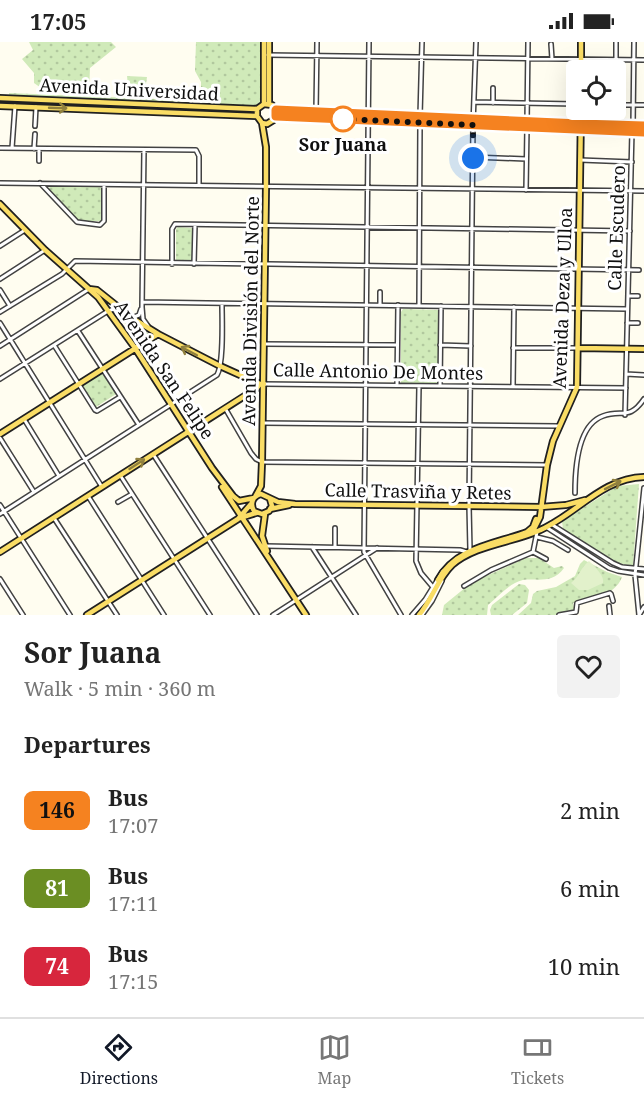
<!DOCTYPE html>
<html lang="en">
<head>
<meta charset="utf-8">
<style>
	:root { --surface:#fff; --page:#f2f2f2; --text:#222; --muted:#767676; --line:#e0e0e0; --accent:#111827 }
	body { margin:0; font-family:"Noto Serif",serif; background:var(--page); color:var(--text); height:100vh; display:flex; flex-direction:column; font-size:22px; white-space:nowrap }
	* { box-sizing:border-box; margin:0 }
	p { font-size:20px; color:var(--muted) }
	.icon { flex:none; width:33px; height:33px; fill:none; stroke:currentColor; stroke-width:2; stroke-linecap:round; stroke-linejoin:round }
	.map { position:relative; height:573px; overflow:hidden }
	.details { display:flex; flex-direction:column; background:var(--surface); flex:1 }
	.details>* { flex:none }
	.badge { padding:0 12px; border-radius:9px; font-size:21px; line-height:39px }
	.fabs { position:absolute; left:566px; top:18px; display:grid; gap:12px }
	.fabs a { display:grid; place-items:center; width:60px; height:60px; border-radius:6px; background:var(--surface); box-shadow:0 6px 24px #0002; font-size:30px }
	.you { position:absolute; width:30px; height:30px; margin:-15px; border:4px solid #fff; border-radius:50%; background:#1a73e8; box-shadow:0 0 0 9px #1a73e833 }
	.map>.badge { position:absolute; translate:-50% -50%; box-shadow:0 0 0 3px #fff }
	h2 { padding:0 24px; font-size:22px; line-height:54px }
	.round { display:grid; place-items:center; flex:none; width:63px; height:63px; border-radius:6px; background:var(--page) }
	.summary { display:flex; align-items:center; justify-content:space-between; height:102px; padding:0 24px }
	h1 { font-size:28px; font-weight:700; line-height:45px }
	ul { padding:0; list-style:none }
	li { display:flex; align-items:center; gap:18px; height:78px; padding:0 24px }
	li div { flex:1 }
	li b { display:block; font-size:22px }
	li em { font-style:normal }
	li .badge { min-width:66px; font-weight:700; text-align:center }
	.status { display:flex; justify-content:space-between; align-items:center; height:42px; padding:0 30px; background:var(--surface); direction:ltr }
	.status svg { height:16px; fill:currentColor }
	.dock { display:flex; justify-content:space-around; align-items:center; height:84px; border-top:2px solid var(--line); background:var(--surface); font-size:16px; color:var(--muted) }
	.dock a { display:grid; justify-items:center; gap:3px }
	.dock .on { color:var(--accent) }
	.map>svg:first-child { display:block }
</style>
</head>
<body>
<div class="status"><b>17:05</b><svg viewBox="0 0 49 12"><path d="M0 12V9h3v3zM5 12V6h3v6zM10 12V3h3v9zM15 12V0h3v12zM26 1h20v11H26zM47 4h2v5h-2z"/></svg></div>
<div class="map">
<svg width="644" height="573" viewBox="0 0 644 573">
	<defs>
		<pattern id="green-dots" width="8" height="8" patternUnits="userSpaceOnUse" patternTransform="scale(1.5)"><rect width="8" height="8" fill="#d0eab9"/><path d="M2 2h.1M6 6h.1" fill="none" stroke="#b1c89e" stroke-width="1.8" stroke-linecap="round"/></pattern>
	</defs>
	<rect width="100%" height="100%" fill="#fffdf0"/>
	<path fill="url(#green-dots)" d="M 29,0 L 111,0 L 116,5 L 90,26 L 89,50 L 44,48 L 34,41 L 34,31 L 22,17 L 33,8 Z
		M 196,0 L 264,0 L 264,62 L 259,65 L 201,65 L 201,40 L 195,29 Z
		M 127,34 L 147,35 L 145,48 L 142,52 L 129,53 Z
		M 9,51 L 181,58 L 182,62 L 9,55 Z
		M 50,145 L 101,145 L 101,179 L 78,179 L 48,147 Z
		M 178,185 L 192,186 L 192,220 L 176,219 L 176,187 Z
		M 403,267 L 438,268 L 439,341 L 401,341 L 401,270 Z
		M 120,274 L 122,274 L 151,293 L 137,300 Z
		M 102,331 L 116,352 L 96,365 L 83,344 Z
		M 639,442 L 633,523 C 614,525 578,498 563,486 L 562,480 L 564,478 L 611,448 L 618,444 Z
		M 526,516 L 539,516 L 554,526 L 562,524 L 564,526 C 550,546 530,532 515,541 C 505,546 497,556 488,563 L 487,573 L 442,573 L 444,563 L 471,541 Z
		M 584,518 L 607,530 L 622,535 C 615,554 591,557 573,561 L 575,570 L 555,573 L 518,573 L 531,561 L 533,552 L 537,549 L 556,545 L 575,534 L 580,522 Z
		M 519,542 L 525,543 L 529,548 L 527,561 L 512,573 L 491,573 L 490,568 L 492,563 Z"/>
	<path fill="#e2f1cb" d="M 589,519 C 594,524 605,534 603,541 L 588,548 L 579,548 L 571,541 C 579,535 581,525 589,519 Z"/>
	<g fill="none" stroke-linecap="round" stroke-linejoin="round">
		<g stroke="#424242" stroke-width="6">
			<path id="minor" d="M 369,0 L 364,510 L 401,573
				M 616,0 L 616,18
				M 551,2 L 552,17
				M 268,13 L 644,18
				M 474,60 L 576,62
				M 493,61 L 493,46
				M 615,63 L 644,63
				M 316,69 L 317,0
				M 420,74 L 422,0
				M 527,80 L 528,0
				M 633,83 L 634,0
				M 35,84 L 36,65
				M 0,106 L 196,108 L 199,114 L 199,143
				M 12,106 L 15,64
				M 34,107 L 35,92
				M 144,108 L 142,265 L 143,277 L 148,284
				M 473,115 L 526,117
				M 580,118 L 632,120
				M 39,119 L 39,107
				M 0,141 L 644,149
				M 40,141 L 77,180 L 100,183 L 104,179 L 104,143
				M 526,148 L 527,85
				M 0,204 L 25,188
				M 172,222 L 172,187 L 175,182 L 630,189
				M 194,222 L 195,183
				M 0,237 L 45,208
				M 0,248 L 10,264
				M 628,254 L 638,254
				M 142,260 L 627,267
				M 380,263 L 380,250
				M 419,264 L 420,81
				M 0,270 L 62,232 L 75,219 L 639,228
				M 132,276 L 139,273 L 141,267
				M 0,281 L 102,445
				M 627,281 L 638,281
				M 78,289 L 139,383
				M 264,302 L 397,303
				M 54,303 L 95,368 L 97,369 L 120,355
				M 440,303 L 471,304
				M 0,304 L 89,247
				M 513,306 L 578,306
				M 626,332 L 644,333
				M 0,337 L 108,269 L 114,267 L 120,269
				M 264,342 L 626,346
				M 397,342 L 398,263
				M 419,344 L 416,519 L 421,531 L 432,544
				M 440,344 L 441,264
				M 513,345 L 514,265
				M 225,366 L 251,411 L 256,417 L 262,420 L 547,423
				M 625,373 L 632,89
				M 24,377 L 59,434
				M 263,381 L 558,384
				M 0,396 L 34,450
				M 153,412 L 257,573
				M 120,433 L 210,573
				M 575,451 C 575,428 577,383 603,374 C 622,367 629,379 644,357
				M 88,454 L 164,573
				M 118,460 L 132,452
				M 0,463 L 70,573
				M 0,472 L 217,333 C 224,321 222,279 222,262
				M 54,476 L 117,573
				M 551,482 L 613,521 L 622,525 L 644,527
				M 546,485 L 609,526 L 618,529 L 644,533
				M 537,495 L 553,499 L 568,508
				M 266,504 L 460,508 L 467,510
				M 312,505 L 356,573
				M 335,505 L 335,486
				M 470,508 L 469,464 L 473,83 L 476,0
				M 533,510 L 546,517
				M 0,537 L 23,573
				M 464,544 L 491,528 L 533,510 L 537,490
				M 609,564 L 610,573
				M 273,573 L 377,506
				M 412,573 L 425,558 L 443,529
				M 422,573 L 432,559 L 442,539
				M 559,573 L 576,570 L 577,561 L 610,551 L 611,552 L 613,559
				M 639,573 L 635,533 L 644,446
				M 639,573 L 644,565"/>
		</g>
		<g stroke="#202020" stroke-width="8">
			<path id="major" d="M 581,28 L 581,0
				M 0,56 L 257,67
				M 264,62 L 264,0
				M 269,62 L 269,0
				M 0,64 L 257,74 L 262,81 L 267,82 L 275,77 L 276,68 L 272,63 L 264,62 L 257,67 L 257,74
				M 276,68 L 580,82 L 644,84
				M 276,74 L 644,90
				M 0,162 L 45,208 L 98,255 L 135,306 L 212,426 L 233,454 L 239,459 L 254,456
				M 89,247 L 97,248 L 132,276 L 158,292 L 220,324 L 260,342
				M 578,306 L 644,307
				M 0,392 L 158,292
				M 222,445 L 306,573
				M 255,455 L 261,444 L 262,420 L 266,144 L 266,105 L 262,81
				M 270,457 L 272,464 L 269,469 L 262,472 L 254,469 C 250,462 252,454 261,452 L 278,460 L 295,462 L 541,465 L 566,463 L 585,458
				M 270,467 L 289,463
				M 265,472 L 262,494 L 267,509
				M 240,476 L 256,471
				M 532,491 L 540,475 L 547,423 L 553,399 L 577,345 L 581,68
				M 0,510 L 257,346 L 260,342 L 264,342
				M 438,538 C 456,505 495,502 527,490 L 533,485 L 536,477
				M 87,573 L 238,477 L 251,462
				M 419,573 C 432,558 438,536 452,523 C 475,503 511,501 538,489 C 575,474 601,436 644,435"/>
		</g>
		<use href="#minor" stroke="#fff" stroke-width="3"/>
		<use href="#major" stroke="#fadd65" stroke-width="4.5"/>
	</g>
	<defs><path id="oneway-shaft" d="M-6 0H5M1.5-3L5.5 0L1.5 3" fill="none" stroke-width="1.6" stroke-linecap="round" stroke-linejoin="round" transform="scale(1.5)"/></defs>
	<g stroke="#90803e">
		<use href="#oneway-shaft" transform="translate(58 66) rotate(2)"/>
		<use href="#oneway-shaft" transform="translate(189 309) rotate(-152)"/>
		<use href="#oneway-shaft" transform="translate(137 422) rotate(-33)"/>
		<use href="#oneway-shaft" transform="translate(613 443) rotate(-27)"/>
	</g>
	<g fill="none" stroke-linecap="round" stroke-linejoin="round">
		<g stroke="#fff" stroke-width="14">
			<path id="line" d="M 644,84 L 580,82 L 276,68 L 276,74 L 644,90"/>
		</g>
		<use href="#line" stroke="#f58220" stroke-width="9"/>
		<path stroke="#0f0f0f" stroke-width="6" stroke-dasharray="0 10.8" d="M 343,77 L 473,83 L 473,116"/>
	</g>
	<circle fill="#fff" stroke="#f58220" stroke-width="3" cx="343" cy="77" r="12"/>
	<g text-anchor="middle" stroke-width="6" stroke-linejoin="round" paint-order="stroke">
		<g font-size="18" fill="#0f0f0f" stroke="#fff">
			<text transform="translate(129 48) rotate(3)" y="6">Avenida Universidad</text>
			<text transform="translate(617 186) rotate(-88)" y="6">Calle Escudero</text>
			<text transform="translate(563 256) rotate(-88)" y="6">Avenida Deza y Ulloa</text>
			<text transform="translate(251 269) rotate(-89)" y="6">Avenida División del Norte</text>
			<text transform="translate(164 328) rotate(56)" y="6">Avenida San Felipe</text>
			<text transform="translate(378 330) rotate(1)" y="6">Calle Antonio De Montes</text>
			<text transform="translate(418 450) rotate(1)" y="6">Calle Trasviña y Retes</text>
		</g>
		<g font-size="18" font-weight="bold" fill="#0f0f0f" stroke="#fff">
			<text x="343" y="109">Sor Juana</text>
		</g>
	</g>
</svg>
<div class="fabs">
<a><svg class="icon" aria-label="locate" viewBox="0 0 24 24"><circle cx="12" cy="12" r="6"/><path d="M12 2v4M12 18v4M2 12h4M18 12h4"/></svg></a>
</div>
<div class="you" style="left:473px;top:116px"></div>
</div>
<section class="details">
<div class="summary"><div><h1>Sor Juana</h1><p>Walk · 5 min · 360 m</p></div><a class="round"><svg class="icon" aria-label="heart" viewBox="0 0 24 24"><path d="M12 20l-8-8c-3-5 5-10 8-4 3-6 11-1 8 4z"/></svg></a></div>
<h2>Departures</h2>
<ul>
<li><span class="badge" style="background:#f58220;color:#111">146</span><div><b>Bus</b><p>17:07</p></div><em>2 min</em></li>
<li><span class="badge" style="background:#6b8e23;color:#fff">81</span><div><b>Bus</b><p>17:11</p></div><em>6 min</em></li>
<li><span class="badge" style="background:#d7263d;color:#fff">74</span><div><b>Bus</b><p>17:15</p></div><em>10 min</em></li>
</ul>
</section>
<nav class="dock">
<a class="on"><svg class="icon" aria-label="directions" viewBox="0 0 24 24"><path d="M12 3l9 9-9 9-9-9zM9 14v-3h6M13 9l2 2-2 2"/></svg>Directions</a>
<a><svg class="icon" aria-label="map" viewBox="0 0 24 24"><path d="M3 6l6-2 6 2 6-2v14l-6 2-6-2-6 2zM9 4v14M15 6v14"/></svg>Map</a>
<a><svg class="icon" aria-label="tickets" viewBox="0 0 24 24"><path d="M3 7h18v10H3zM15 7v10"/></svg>Tickets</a>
</nav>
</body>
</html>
